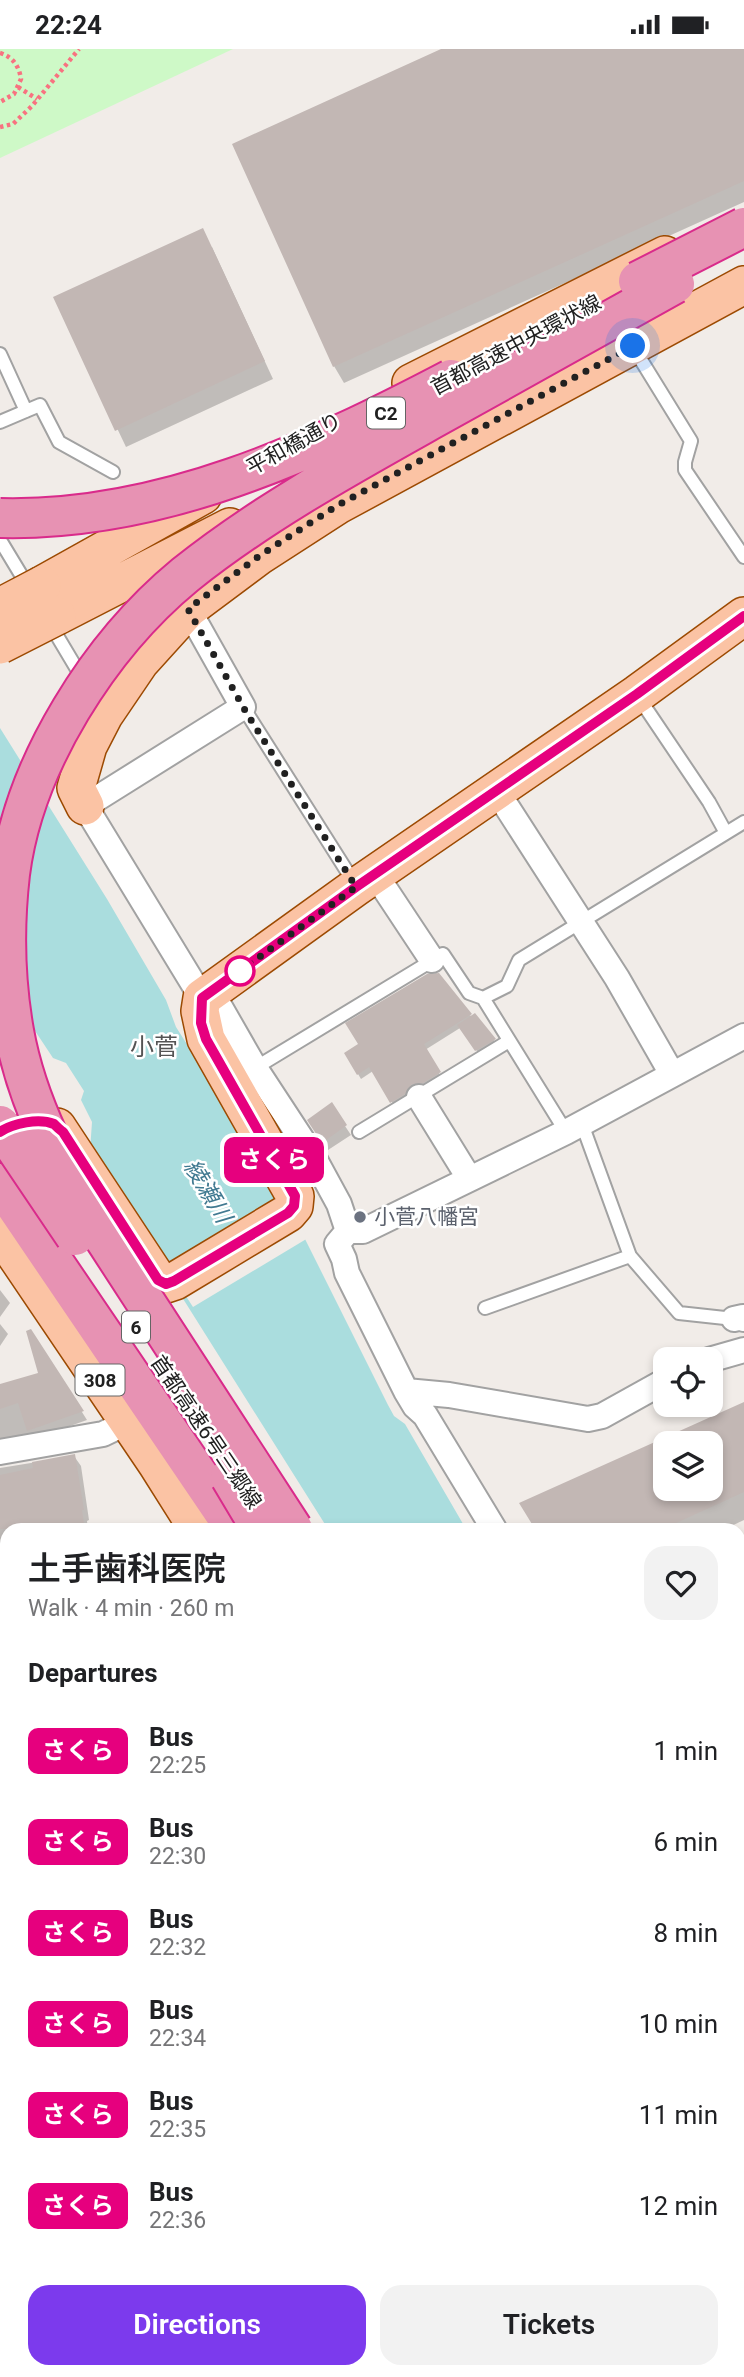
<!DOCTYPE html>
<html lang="en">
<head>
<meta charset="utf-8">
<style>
	:root { --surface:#fff; --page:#f2f2f2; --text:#202124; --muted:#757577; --accent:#7c3aed }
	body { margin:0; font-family:Roboto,"Noto Sans JP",sans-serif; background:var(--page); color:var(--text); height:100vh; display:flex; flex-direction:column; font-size:26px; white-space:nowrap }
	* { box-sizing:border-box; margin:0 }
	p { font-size:23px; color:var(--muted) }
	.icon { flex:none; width:38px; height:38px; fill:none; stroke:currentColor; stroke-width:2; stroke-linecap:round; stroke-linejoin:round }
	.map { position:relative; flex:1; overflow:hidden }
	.drawer { position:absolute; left:0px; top:1474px; width:746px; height:856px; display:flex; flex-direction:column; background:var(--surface); border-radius:21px 21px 0 0; box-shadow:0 4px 10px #0003 }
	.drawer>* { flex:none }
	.badge { padding:0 14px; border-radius:10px; font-size:24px; line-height:46px }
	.tools { position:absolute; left:653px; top:1298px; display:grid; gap:14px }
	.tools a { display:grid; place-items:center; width:70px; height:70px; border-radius:14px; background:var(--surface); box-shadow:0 4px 10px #0003; font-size:35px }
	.you { position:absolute; width:35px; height:35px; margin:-18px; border:5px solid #fff; border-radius:50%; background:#1a73e8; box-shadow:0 0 0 10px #1a73e833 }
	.map>.badge { position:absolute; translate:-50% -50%; box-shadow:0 0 0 4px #fff }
	h2 { padding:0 28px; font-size:26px; line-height:63px }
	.round { display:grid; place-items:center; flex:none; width:74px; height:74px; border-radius:21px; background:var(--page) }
	.overview { display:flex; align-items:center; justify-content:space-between; height:119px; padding:0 28px }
	h1 { font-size:33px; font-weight:600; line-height:52px }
	.primary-button { display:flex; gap:14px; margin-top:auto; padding:14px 28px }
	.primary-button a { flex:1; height:80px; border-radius:21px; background:var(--accent); color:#fff; font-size:28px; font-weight:600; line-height:80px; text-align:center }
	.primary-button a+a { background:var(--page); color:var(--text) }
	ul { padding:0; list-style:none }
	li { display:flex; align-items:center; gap:21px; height:91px; padding:0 28px }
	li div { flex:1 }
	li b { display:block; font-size:26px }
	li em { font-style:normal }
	li .badge { min-width:77px; font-weight:700; text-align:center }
	.status { display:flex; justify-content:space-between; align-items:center; height:49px; padding:0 35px; background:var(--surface); direction:ltr }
	.status svg { height:19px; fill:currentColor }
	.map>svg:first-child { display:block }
</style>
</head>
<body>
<div class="status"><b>22:24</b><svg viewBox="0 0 49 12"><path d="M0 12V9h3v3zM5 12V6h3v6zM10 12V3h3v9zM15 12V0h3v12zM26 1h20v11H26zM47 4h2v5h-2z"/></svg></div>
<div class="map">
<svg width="744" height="2328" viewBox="0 0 744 2328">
	<rect width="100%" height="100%" fill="#f1ece8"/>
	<path fill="#cef9c7" d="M 0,0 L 233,0 L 0,109 Z"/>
	<path fill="#aaddde" d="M 0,679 L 107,850 L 166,951 L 176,978 L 283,1146 L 388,1356 L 394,1367 L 405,1375 L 466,1480 L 328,1480 L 90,1102 L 92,1073 L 81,1051 L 84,1042 L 66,1014 L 53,1009 L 0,929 Z
		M 738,1933 L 744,1942 L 744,2147 L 738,2139 Z"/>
	<path fill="#f1ece8" d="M 280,1144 L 308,1189 L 193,1258 L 169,1221 L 278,1154 Z"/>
	<path fill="#0003" fill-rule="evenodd" d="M 445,0 L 744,0 L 744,153 L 344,334 L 334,317 Z
		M 212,198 L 273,330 L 126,398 L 55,249 Z
		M 470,966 L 494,991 L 499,999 L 482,1009 L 460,979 L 425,1001 L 442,1029 L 395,1058 L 373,1022 L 361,1030 L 346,1005 L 360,996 Z
		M 331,1056 L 351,1086 L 328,1101 L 314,1080 Z
		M 0,1241 L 10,1254 L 0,1268 Z
		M 0,1275 L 8,1285 L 0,1297 Z
		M 31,1282 L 87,1371 L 28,1392 L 0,1398 L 0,1337 L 41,1325 Z
		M 744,1355 L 744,1471 L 725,1480 L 536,1480 L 521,1455 ZM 665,1395 L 710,1395 L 710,1440 L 665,1440 Z
		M 74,1407 L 81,1417 L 89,1471 L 87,1472 L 88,1480 L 7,1480 L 7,1577 L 0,1544 L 0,1419 Z
		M 744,1598 L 744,1686 L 738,1675 L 738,1601 Z
		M 0,1720 L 7,1734 L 7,1747 L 0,1749 Z
		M 7,1766 L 7,1917 L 0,1920 L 0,1768 Z
		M 7,2084 L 7,2233 L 3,2218 L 0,2219 L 0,2086 Z
		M 7,2322 L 107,2322 L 103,2328 L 0,2328 L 0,2324 Z
		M 128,2322 L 273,2322 L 269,2324 L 270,2328 L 242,2328 L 241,2323 L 235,2323 L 229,2328 L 129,2328 Z
		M 316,2322 L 644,2322 L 648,2328 L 318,2328 Z"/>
	<path fill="#c2b7b4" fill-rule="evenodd" d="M 441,0 L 744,0 L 744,132 L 333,318 L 232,95 Z
		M 203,179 L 265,312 L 115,382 L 53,248 Z
		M 439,924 L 472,965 L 424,995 L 441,1023 L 423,1034 L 412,1035 L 405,1045 L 390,1054 L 369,1018 L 357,1026 L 344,1004 L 358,995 L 345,974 L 427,925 Z
		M 475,964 L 496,990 L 475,1002 L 457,976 Z
		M 332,1053 L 347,1076 L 322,1094 L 307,1071 Z
		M 31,1280 L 84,1362 L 27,1382 L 18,1354 L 0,1360 L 0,1335 L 38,1324 L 26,1282 Z
		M 744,1353 L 744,1443 L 663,1480 L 535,1480 L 519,1454 ZM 665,1395 L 710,1395 L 710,1440 L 665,1440 Z
		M 75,1405 L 84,1461 L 82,1461 L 84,1475 L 48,1480 L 0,1480 L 0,1426 L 33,1419 L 32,1413 Z"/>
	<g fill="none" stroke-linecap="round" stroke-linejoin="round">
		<g stroke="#a2a2a2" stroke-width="16">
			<path id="lane" d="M 633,298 L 691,392 L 685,413 L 685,421 L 744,508
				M 0,305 L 26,362
				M 0,373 L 40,356 L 59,393 L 113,423
				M 0,491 L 29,539
				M 50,575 L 84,632
				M 639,649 L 709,753 L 726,784
				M 243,658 L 355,835
				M 483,949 L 566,1083
				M 255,1019 L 443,905 L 469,944 L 483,949 L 507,937 L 519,911 L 744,773
				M 582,1075 L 630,1207 L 679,1264 L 734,1270
				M 359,1083 L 509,992
				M 485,1259 L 630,1207
				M 231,2322 L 232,2328
				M 410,2324 L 474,2328
				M 274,2328 L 299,2322"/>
		</g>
		<g stroke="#a2a2a2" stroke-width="28">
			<path id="street" d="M 188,560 L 243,658 L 85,757 L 202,949 L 220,958 L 255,1019 L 314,1109 L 339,1155 L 348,1182 L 337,1195 L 344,1210 L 347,1224 L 406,1342 L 415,1357 L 425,1366 L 494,1480
				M 496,741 L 617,929 L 672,1025
				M 375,825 L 432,911
				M 419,1048 L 469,1129
				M 348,1182 L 363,1182 L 566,1083 L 744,987
				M 734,1270 L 743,1268 L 744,1270
				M 709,1311 L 744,1301
				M 406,1342 L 449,1346 L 588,1370 L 602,1367 L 665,1332
				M 0,1403 L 103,1385 L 128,1373
				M 738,1562 L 744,1559
				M 0,1642 L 7,1663
				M 0,1752 L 7,1749
				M 738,1814 L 744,1823
				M 0,2044 L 7,2042
				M 112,2322 L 113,2328
				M 671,2328 L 673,2322"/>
		</g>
		<g stroke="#9c4a02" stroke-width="40">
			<path id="primary" d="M 411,334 L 665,206
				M 42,536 L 203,446
				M 57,567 L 230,478
				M 85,757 L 76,739 L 88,697 L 104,666 L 140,613 L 188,560 L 259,507 L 338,456 L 744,236
				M 57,1078 L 158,1231 L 166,1235 L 175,1232 L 288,1164 L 294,1157 L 295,1147 L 206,990 L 200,962 L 202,949 L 356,838 L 637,645 L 744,567
				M 0,1183 L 157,1415 L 198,1480
				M 707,2322 L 710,2328"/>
		</g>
		<g stroke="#d92b8b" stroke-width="42">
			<path id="highway" d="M 0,1134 L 235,1480
				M 738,2190 L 744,2199
				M 738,2254 L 744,2262"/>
		</g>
		<path stroke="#f87280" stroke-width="4.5" stroke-dasharray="3.5 3.5" stroke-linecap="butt" d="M 0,4 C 13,8 19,17 21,30 L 14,45 L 0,53
			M 18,38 L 37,50
			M 0,78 L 13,75 L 32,57 L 79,0"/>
		<use href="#lane" stroke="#fff" stroke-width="12"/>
		<use href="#street" stroke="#fff" stroke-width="24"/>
		<use href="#primary" stroke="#fbc3a4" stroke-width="37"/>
		<use href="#highway" stroke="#e792b3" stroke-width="38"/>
		<g stroke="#9c4a02" stroke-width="40" stroke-linecap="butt">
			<path id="primary-bridge" d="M 0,558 L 42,536
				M 0,596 L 57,567"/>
		</g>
		<g stroke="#d92b8b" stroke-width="42" stroke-linecap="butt">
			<path id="highway-bridge" d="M 638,232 L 744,178
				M 0,469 C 161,473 312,403 451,330
				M 0,1076 L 75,1187
				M 230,1428 L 261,1480
				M 293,1480 L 102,1186 C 64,1123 27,1056 14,982 C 5,931 4,877 10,825 C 24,715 100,596 185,526 C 260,466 345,419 429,372 C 511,326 593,281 675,235"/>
		</g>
		<use href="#primary-bridge" stroke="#fbc3a4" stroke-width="37"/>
		<use href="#highway-bridge" stroke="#e792b3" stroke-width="38"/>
	</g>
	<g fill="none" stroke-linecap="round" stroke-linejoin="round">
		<g stroke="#fff" stroke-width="16">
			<path id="line" d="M 0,1083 C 13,1074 39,1069 54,1075 C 55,1076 62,1083 63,1083 L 158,1231 L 166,1235 L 174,1232 L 288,1164 L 294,1157 L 295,1147 L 206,990 L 201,974 L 202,949 L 356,838 L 637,645 L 744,567"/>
		</g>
		<use href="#line" stroke="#e6007e" stroke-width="10"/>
		<path stroke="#212121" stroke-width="7" stroke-dasharray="0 12.6" d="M 240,922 L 356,838 L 246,663 L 188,560 L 259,507 L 338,456 L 633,297"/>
	</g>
	<circle fill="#fff" stroke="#e6007e" stroke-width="3.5" cx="240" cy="922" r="14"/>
	<circle fill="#6b7280" stroke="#fff" stroke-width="2.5" cx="360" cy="1168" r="7"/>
	<g text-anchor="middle" stroke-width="5" stroke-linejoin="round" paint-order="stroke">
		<g fill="#fff" stroke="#646464" stroke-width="2">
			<rect x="367" y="348.5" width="38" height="31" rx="5"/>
			<rect x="122" y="1262.5" width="28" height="31" rx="5"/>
			<rect x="75.5" y="1315.5" width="49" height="31" rx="5"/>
		</g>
		<g font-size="19" font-weight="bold" fill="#212121">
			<text x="386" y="371">C2</text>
			<text x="136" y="1285">6</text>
			<text x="100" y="1338">308</text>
		</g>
		<g font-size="21" fill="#212121" stroke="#fff">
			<text transform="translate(516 296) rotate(-28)" y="7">首都高速中央環状線</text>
			<text transform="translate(294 395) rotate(-29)" y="7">平和橋通り</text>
			<text transform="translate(206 1383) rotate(56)" y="7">首都高速6号三郷線</text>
		</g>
		<g font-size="21" fill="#5b616d" stroke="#fff" text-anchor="start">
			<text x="374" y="1175">小菅八幡宮</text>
		</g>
		<g font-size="23" font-style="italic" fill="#417a91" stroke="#fff">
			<text transform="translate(208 1142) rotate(59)" y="8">綾瀬川</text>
		</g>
		<g font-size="24" fill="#545454" stroke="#fff">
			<text x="154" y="1006">小菅</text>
		</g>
	</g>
</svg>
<div class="tools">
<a><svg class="icon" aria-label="locate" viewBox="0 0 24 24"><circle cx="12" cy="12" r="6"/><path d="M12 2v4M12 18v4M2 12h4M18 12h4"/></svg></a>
<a><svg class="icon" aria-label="layers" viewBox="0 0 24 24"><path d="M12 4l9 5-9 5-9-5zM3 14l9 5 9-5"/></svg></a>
</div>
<div class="you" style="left:633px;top:297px"></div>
<b class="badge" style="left:274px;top:1111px;background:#e6007e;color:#fff">さくら</b>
<section class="drawer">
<div class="overview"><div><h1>土手歯科医院</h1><p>Walk · 4 min · 260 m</p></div><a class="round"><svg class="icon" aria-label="heart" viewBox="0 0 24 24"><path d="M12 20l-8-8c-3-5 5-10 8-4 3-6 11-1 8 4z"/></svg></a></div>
<h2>Departures</h2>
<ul>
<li><span class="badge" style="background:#e6007e;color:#fff">さくら</span><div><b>Bus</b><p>22:25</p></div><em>1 min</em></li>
<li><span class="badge" style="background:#e6007e;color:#fff">さくら</span><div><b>Bus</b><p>22:30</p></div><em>6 min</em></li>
<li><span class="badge" style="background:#e6007e;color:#fff">さくら</span><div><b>Bus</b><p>22:32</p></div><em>8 min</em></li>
<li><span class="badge" style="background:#e6007e;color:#fff">さくら</span><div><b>Bus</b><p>22:34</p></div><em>10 min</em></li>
<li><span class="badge" style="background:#e6007e;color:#fff">さくら</span><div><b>Bus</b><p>22:35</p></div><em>11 min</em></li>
<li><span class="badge" style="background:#e6007e;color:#fff">さくら</span><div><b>Bus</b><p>22:36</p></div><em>12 min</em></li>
</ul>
<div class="primary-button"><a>Directions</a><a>Tickets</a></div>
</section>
</div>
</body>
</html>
